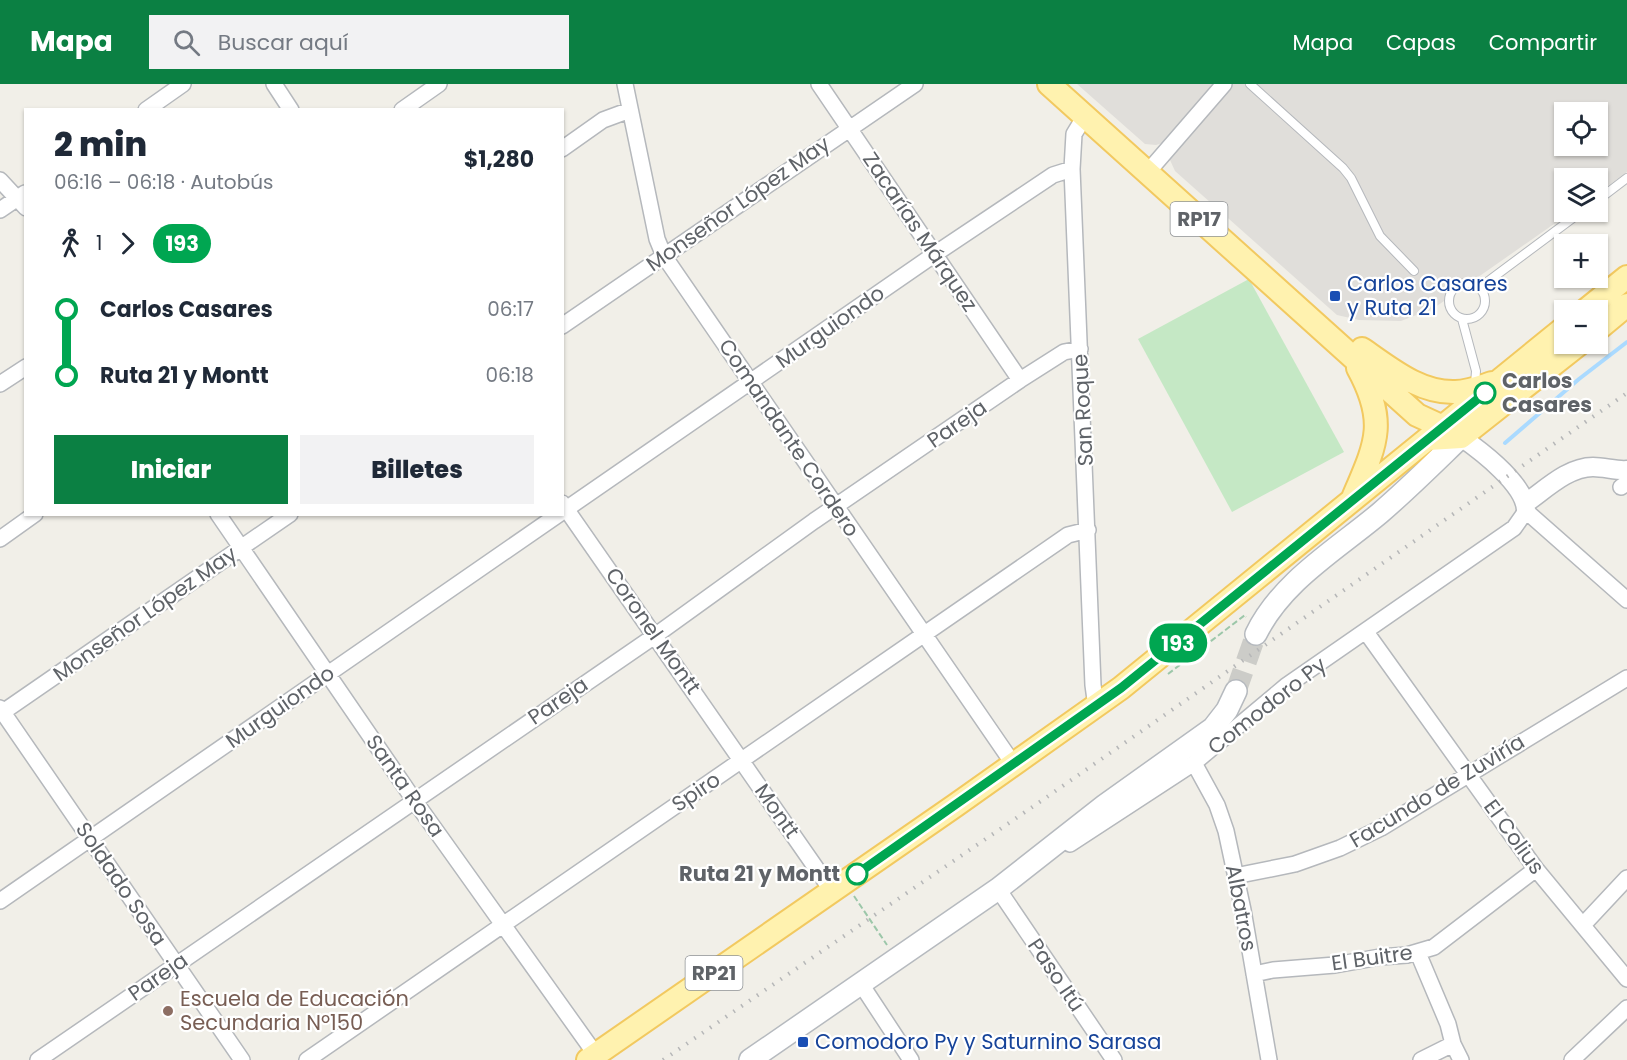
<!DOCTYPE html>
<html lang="es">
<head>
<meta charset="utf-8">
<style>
	:root { --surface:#fff; --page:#f2f2f3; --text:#1f2937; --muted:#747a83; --accent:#0b8043 }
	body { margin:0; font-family:Poppins,sans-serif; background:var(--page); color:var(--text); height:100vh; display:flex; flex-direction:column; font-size:22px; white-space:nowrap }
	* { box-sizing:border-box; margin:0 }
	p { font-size:20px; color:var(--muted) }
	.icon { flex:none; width:33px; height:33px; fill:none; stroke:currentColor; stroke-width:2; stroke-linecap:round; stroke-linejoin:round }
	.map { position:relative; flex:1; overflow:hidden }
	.panel { position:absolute; left:24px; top:24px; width:540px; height:408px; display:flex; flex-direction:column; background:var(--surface); border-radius:0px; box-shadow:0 2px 4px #0004 }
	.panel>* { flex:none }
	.badge { padding:0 12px; border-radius:20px; font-size:21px; line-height:39px }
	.fabs { position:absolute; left:1554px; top:18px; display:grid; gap:12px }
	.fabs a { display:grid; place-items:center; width:54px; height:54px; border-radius:0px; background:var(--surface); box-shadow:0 2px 4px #0004; font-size:30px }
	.map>.badge { position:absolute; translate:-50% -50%; box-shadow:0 0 0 3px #fff }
	.legs { display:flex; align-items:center; gap:9px; height:66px; padding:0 30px; font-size:20px }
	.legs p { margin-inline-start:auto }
	.summary { display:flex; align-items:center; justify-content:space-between; height:102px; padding:0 30px }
	h1 { font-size:33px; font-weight:800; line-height:45px }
	.action { display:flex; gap:12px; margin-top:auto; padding:12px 30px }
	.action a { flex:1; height:69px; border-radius:0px; background:var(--accent); color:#fff; font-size:24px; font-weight:800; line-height:69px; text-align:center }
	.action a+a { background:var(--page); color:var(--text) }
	ul { padding:0 30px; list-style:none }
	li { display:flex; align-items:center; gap:21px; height:66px; font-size:22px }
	li i { display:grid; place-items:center; width:9px; height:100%; margin:0 8px; background:currentColor }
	li i::after { content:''; width:15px; height:15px; margin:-8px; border:4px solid; border-radius:50%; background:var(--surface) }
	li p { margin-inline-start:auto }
	li:first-child i { background:linear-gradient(#0000 50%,currentColor 0) }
	li:last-child i { background:linear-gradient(currentColor 50%,#0000 0) }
	header { display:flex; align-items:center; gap:36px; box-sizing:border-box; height:84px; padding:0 30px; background:var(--accent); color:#fff }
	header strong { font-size:28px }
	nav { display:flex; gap:33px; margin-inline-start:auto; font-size:21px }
	.search { width:420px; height:54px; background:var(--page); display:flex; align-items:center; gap:15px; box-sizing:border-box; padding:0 21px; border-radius:0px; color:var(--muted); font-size:22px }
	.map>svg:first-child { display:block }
</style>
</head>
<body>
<header>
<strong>Mapa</strong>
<div class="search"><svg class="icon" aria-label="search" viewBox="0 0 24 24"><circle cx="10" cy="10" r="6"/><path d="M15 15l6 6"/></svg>Buscar aquí</div>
<nav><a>Mapa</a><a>Capas</a><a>Compartir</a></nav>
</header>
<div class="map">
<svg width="1627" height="976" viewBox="0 0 1627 976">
	<rect width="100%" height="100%" fill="#f1efe8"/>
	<path fill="#e0deda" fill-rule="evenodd" d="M 1077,0 L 1217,0 L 1166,58 L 1156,61 L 1145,60 Z
		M 1233,0 L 1627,0 L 1627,88 L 1598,109 L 1598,94 L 1564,94 L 1564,128 L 1571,128 L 1434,224 L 1401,237 L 1359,236 L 1337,231 L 1175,87 L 1170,76 L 1171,69 ZM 1564,28 L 1598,28 L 1598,62 L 1564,62 Z"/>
	<path fill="#c5e8c5" d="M 1249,195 L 1344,368 L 1232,428 L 1138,255 Z"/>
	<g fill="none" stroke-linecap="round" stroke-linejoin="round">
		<path stroke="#aadaff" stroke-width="4" d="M 1505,359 L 1579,295 L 1627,258"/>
		<path stroke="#ccccc8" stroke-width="21" stroke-dasharray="21 10" stroke-linecap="butt" d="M 1236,607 L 1256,550"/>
		<g stroke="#b5b8bc" stroke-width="10">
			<path id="service" d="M 1250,0 L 1343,84 L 1351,94 L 1380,152 L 1414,187
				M 1598,116 L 1627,94
				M1449 217a18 18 0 1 1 36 0a18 18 0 1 1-36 0Z
				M 1479,204 L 1581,128
				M 1462,235 L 1476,287 L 1475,300"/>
		</g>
		<g stroke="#b5b8bc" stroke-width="18">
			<path id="minor" d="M 274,0 L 291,26
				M 625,0 L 657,155 L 664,172 L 1014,681
				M 819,0 L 1020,296
				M 146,26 L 183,0
				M 402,26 L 439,0
				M 1085,32 L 1074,50 L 1072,85 L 1093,601 L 1096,623
				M 562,65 L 603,36 L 630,26
				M 1147,89 L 1224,0
				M 0,96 L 26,124
				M 0,126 L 25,109
				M 562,242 L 915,0
				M 0,300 L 26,283
				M 1621,403 L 1627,399
				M 562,419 L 832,807
				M 562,428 L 935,170 L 1053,91 L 1072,85
				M 218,430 L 414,716 L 596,971
				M 0,455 L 35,430
				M 1366,548 L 1536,785 L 1627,895
				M 0,624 L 242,976
				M 0,630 L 290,430
				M 1194,679 L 1217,721 L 1226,747 L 1243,826 L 1269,976
				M 1070,760 L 1194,679 L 1286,602 L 1514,444 L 1526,427 L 1627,516
				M 1235,792 L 1295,780 L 1340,764 L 1381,744 L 1627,594
				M 1007,800 L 998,805 L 1114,976
				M 0,817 L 559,430
				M 1583,841 L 1627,794
				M 1418,869 L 1448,940 L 1453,960 L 1461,976
				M 1254,890 L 1273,886 L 1335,881 L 1380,873 L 1407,871 L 1434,863 L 1536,785
				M 861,900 L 911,976
				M 38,976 L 656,551 L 814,437 L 1020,296 L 1064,268 L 1080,265
				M 307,976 L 1068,451 L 1088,446
				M 1421,976 L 1453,960
				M 1572,976 L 1627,924"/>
		</g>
		<g stroke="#b5b8bc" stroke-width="21">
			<path id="tertiary" d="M 1461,353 C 1481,367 1526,401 1526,427
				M 1526,419 C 1546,405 1568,383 1593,383 C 1605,383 1616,387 1627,386"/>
		</g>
		<g stroke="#b6babf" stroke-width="24">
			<path id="secondary" d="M 1256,550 C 1282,497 1336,466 1380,429 C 1408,405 1434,379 1461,353 L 1452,348
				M 750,976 L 998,805 L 1105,721 L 1213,644 L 1227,626 L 1236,607"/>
		</g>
		<g stroke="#f2c960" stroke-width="26">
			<path id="primary" d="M 1049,0 L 1417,331 L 1443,343
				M 1586,226 L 1627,193
				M 1598,245 L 1627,221
				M 1362,265 C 1390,284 1419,309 1455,308 C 1468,308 1480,303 1492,299
				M 1428,355 L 1461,353 L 1579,260
				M 1353,414 C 1376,360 1388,339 1358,284
				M 588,976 L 956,721 L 1121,604 L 1564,244"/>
		</g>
		<path stroke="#9cc7a9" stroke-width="2" stroke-dasharray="6 3" stroke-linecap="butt" d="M 1168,590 L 1245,531 L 1246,533
			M 854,812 L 887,861"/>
		<use href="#service" stroke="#fff" stroke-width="8"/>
		<use href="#minor" stroke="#fff" stroke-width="15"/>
		<use href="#tertiary" stroke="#fff" stroke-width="18"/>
		<use href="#secondary" stroke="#fff" stroke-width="21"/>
		<use href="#primary" stroke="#fff2af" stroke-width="22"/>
		<path stroke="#b6b7b8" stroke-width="4" stroke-dasharray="1.5 8" stroke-linecap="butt" d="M 663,976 L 1044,715 L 1627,309"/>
	</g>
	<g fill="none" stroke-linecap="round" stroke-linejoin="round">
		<g stroke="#fff" stroke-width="14">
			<path id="line-1" d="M 857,790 L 1121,604 L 1485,309"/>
		</g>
		<use href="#line-1" stroke="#00a651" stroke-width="9"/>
	</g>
	<g fill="#1a4fb4" stroke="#fff" stroke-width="2">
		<rect x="1329" y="206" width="12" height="12" rx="3"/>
		<rect x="797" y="952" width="12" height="12" rx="3"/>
	</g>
	<g fill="#fff" stroke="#00a651" stroke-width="3">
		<circle cx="1485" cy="309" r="10"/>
		<circle cx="857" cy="790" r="10"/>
	</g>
	<circle fill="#8d6e63" stroke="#fff" stroke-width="2" cx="168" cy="927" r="6"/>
	<g text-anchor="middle" stroke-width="4.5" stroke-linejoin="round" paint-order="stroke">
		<g fill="#fff" stroke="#8f9295" stroke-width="1.5">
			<rect x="1170.5" y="118" width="57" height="34" rx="4.5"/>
			<rect x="685.5" y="872" width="57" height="34" rx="4.5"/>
		</g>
		<g font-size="20" font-weight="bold" fill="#5f6368">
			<text x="1199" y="142">RP17</text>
			<text x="714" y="896">RP21</text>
		</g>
		<g font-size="21" fill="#5f6368" stroke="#fff">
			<text transform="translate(738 120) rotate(-35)" y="7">Monseñor López May</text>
			<text transform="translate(920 148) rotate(56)" y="7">Zacarías Márquez</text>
			<text transform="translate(830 243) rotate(-35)" y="7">Murguiondo</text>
			<text transform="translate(1083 326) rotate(-93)" y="7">San Roque</text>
			<text transform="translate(957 340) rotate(-35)" y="7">Pareja</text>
			<text transform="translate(789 354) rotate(56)" y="7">Comandante Cordero</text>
			<text transform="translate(145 530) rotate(-35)" y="7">Monseñor López May</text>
			<text transform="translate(653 547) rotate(55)" y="7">Coronel Montt</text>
			<text transform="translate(558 617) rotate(-34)" y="7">Pareja</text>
			<text transform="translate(1267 622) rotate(-38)" y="7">Comodoro Py</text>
			<text transform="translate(280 623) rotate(-35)" y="7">Murguiondo</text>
			<text transform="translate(405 702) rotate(55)" y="7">Santa Rosa</text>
			<text transform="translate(1437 707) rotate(-31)" y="7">Facundo de Zuviría</text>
			<text transform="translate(696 708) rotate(-34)" y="7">Spiro</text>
			<text transform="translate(777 727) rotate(55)" y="7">Montt</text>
			<text transform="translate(1514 753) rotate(54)" y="7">El Colius</text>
			<text transform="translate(121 800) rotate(56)" y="7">Soldado Sosa</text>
			<text transform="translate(1241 824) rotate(79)" y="7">Albatros</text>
			<text transform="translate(1372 874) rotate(-8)" y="7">El Buitre</text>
			<text transform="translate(1056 891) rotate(56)" y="7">Paso Itú</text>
			<text transform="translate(158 893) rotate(-35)" y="7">Pareja</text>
		</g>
		<g font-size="21" fill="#164399" stroke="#fff" text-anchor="start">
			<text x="1347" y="207">Carlos Casares<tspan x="1347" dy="24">y Ruta 21</tspan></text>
			<text x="815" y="965">Comodoro Py y Saturnino Sarasa</text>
		</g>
		<g font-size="21" font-weight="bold" fill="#5f6368" stroke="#fff" text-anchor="start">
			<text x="1502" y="304">Carlos<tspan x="1502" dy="24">Casares</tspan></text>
			<text x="840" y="797" text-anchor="end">Ruta 21 y Montt</text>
		</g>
		<g font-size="21" fill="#785e54" stroke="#fff" text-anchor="start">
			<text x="180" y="922">Escuela de Educación<tspan x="180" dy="24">Secundaria Nº150</tspan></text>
		</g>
	</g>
</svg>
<div class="fabs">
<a><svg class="icon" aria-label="locate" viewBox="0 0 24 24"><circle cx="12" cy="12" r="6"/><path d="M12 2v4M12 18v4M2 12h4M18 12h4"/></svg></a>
<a><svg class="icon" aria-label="layers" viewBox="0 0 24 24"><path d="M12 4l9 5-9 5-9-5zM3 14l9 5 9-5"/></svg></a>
<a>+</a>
<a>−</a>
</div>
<b class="badge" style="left:1178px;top:559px;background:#00a651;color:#fff">193</b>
<section class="panel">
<div class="summary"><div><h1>2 min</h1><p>06:16 – 06:18 · Autobús</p></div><b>$1,280</b></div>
<div class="legs"><svg class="icon" aria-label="walk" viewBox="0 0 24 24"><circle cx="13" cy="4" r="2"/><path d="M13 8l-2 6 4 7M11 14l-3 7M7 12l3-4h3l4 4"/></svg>1<svg class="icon" aria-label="forward" viewBox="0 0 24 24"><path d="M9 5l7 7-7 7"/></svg><b class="badge" style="background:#00a651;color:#fff">193</b></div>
<ul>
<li><i style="color:#00a651"></i><b>Carlos Casares</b><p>06:17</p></li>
<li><i style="color:#00a651"></i><b>Ruta 21 y Montt</b><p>06:18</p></li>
</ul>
<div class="action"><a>Iniciar</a><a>Billetes</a></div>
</section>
</div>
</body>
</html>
